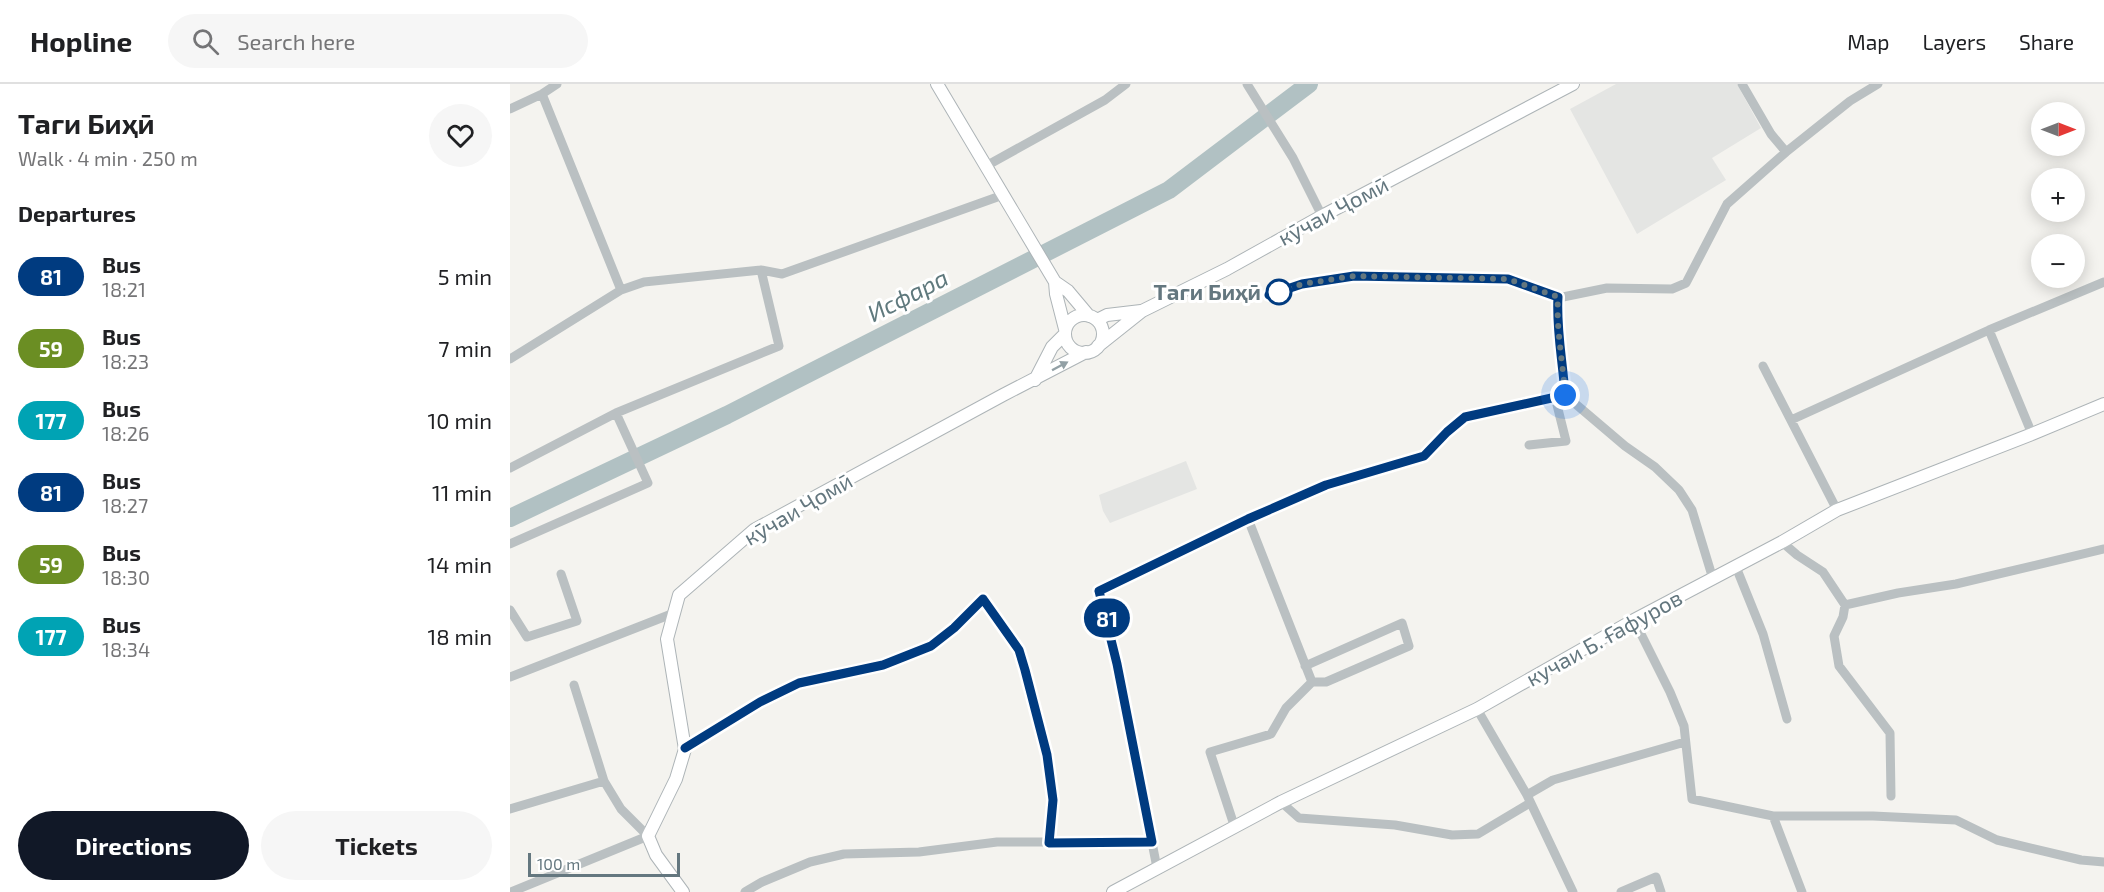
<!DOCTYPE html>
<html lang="en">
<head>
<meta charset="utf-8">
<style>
	:root { --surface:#fff; --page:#f6f6f6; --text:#202124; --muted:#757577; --line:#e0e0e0; --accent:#111827 }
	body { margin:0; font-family:"Exo 2",sans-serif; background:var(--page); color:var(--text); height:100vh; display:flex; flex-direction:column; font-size:22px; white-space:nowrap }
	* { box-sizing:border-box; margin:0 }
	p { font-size:20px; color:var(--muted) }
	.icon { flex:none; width:33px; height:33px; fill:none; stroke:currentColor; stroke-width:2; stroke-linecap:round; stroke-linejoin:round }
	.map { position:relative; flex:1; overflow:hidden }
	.drawer { display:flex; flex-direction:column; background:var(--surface); width:510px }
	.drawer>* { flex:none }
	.badge { padding:0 12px; border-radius:20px; font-size:21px; line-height:39px }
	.needle { width:39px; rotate:90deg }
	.controls { position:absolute; left:1521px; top:18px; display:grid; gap:12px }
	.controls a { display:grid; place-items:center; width:54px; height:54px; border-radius:50%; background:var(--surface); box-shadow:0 3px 15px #0003; font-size:30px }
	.scale { position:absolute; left:18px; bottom:15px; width:152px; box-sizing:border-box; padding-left:6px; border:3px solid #64777f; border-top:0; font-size:16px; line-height:21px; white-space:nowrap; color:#64777f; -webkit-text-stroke:4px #fff; paint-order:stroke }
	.you { position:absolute; width:30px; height:30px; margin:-15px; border:4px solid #fff; border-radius:50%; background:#1a73e8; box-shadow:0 0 0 9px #1a73e833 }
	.map>.badge { position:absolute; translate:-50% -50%; box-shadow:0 0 0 3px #fff }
	h2 { padding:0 18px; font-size:22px; line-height:54px }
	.round { display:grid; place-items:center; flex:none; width:63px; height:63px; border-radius:32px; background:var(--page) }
	.summary { display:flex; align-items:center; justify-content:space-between; height:102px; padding:0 18px }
	h1 { font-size:28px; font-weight:700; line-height:45px }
	.primary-button { display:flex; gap:12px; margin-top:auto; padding:12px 18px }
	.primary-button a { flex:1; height:69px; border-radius:36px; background:var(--accent); color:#fff; font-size:24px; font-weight:700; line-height:69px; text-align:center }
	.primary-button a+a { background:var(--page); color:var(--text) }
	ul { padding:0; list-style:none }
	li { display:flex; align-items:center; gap:18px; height:72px; padding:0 18px }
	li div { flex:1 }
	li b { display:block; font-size:22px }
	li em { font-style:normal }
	li .badge { min-width:66px; font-weight:700; text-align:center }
	header { display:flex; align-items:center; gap:36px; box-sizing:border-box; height:84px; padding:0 30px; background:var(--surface); border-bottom:2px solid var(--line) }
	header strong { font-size:28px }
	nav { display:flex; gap:33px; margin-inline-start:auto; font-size:21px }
	.search { width:420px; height:54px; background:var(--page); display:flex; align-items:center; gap:15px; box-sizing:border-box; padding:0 21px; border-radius:33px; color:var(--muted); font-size:22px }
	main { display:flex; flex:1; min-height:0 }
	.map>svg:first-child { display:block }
</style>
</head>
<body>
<header>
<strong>Hopline</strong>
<div class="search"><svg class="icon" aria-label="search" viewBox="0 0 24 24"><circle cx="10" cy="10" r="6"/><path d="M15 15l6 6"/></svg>Search here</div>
<nav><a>Map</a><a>Layers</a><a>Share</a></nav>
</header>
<main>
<section class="drawer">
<div class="summary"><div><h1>Таги Биҳӣ</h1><p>Walk · 4 min · 250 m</p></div><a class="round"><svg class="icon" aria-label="heart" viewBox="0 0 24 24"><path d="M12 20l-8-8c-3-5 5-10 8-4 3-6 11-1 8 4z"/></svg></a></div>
<h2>Departures</h2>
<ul>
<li><span class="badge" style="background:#003b80;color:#fff">81</span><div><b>Bus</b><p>18:21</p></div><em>5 min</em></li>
<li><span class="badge" style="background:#6b8e23;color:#fff">59</span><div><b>Bus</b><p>18:23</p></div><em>7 min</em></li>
<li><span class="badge" style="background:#00a3b4;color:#fff">177</span><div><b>Bus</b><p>18:26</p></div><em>10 min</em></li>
<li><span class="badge" style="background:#003b80;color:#fff">81</span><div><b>Bus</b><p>18:27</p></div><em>11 min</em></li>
<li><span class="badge" style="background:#6b8e23;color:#fff">59</span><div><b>Bus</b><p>18:30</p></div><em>14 min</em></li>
<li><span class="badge" style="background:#00a3b4;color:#fff">177</span><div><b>Bus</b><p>18:34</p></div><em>18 min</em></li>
</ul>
<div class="primary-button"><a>Directions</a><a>Tickets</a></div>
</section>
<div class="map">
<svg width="1594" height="808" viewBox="0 0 1594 808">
	<rect width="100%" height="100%" fill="#f4f3ef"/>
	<path fill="#e4e5e3" d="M 1106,0 L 1227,0 L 1251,44 L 1202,74 L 1216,96 L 1127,150 L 1060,25 Z
		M 676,377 L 687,405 L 600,439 L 593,427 L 589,411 Z"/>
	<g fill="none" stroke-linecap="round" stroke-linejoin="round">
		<path stroke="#b1c1c3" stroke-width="18" d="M 0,434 L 217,331 L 659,106 L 799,0"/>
		<g stroke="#adb4b7" stroke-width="14">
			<path id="secondary" d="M 427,0 L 545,198 L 546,210 L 555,245
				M 545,198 L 558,207 L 579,232
				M555 250a19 19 0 1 1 38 0a19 19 0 1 1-38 0Z
				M 587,236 L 597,231 L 631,227
				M 588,262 L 632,227 L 717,185 L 812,132 L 1063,0
				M 525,296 L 542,263 L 555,250
				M 173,808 L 146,771 L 138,752 L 166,695 L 175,665 L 157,555 L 169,511 L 244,446 L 493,311 L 576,268
				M 603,808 L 771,718 L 967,625 L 1124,536 L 1272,458 L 1327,426 L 1522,350 L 1594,320"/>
		</g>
		<path stroke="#bac0c2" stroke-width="9" d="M 737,0 L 783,74 L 812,132
			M 1232,0 L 1261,50 L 1276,68
			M 32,10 L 111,206
			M 0,25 L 32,10 L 47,0
			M 476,82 L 595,16 L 616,0
			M 759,211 L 792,200 L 844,192 L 997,195 L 1048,214
			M 1479,246 L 1522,350
			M 0,275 L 111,206 L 134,198 L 251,186 L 272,190 L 493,111
			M 1253,282 L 1327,426
			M 1055,311 C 1053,278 1046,246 1048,214 L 1097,204 L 1162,205 L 1176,199 L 1217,120 L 1276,68 L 1340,17 L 1368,0
			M 1055,311 L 1115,362 L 1145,383 L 1169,406 L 1182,426 L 1203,495
			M 106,329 L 269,262 L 251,186
			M 1281,336 L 1479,246 L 1594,198
			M 1019,361 L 1056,357 L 1045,313
			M 0,384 L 106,329 L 138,399 L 0,460
			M 1272,458 L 1287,471 L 1313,488 L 1335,521 L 1333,533 L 1324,552 L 1329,582 L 1380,649 L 1381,712
			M 1226,483 L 1253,550 L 1277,635
			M 1335,521 L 1388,509 L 1446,500 L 1594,465
			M 0,526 L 17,553 L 67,537 L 51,490
			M 1124,536 L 1160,608 L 1174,642 L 1182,715 L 1263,732 L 1363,732 L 1446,736 L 1487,756 L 1571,776 L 1594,778
			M 795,582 L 892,539 L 899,562 L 816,598 L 802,598
			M 0,593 L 164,529
			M 967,625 L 1017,711 L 1063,808
			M 175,665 L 250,618 L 289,599 L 373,581 L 421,562 L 444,544 L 473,515 L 509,566 L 515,586 L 537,671 L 543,716 L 539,759
			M 1017,711 L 1043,696 L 1175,658
			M 771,718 L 789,734 L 885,741 L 942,751 L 968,750 L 1020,719
			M 0,725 L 94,697
			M 1263,732 L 1292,808
			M 725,744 L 700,668 L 761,650 L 776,624 L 802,598 L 738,435
			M 647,784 L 607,580 L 589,507 L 738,435 L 816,401 L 914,372 L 937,348 L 955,333 L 1055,311
			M 1,808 L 138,752 L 111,725 L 94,697 L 64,601
			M 235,808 L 252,798 L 300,778 L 334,770 L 409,768 L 487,758 L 642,758
			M 1111,808 L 1146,793 L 1151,808"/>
		<use href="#secondary" stroke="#fff" stroke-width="12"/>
	</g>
	<defs><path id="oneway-solid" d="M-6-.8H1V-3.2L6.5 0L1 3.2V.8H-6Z" transform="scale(1.5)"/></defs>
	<use fill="#92a0a5" href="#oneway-solid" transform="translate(550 282) rotate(-28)"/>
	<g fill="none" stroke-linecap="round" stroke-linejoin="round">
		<g stroke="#fff" stroke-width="14">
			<path id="line" d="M 175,664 L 250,618 L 289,599 L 373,581 L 421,562 L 444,544 L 473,515 L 509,566 L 515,586 L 537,671 L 543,716 L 539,759 L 642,758 L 607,580 L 589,507 L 738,435 L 816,401 L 914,372 L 937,348 L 955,333 L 1055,311 C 1053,278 1046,246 1048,213 L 998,195 L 844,192 L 792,200 L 759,211"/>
		</g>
		<use href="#line" stroke="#003b80" stroke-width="9"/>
		<path stroke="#64777f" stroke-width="6" stroke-dasharray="0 10.8" d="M 769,208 L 792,200 L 844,192 L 998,195 L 1048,213 C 1046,246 1053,278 1055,311"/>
	</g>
	<circle fill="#fff" stroke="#003b80" stroke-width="3" cx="769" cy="208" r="12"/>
	<g text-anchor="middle" stroke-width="6" stroke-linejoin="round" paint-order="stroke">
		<g font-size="22" fill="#64777f" stroke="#fff">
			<text transform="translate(823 127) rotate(-28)" y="8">кӯчаи Ҷомӣ</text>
			<text transform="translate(288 425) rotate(-30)" y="8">кӯчаи Ҷомӣ</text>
			<text transform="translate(1094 554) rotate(-29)" y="8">кучаи Б. Ғафуров</text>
		</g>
		<g font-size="22" font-weight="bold" fill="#64777f" stroke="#fff" text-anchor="end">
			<text x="751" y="216">Таги Биҳӣ</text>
		</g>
		<g font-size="24" font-style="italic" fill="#5f797d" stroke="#fff">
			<text transform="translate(398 212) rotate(-27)" y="8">Исфара</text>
		</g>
	</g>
</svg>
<div class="controls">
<a><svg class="needle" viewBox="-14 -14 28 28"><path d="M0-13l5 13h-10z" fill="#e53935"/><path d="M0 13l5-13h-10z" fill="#757577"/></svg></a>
<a>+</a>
<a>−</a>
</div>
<div class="scale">100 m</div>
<div class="you" style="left:1055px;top:311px"></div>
<b class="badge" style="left:597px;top:534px;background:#003b80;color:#fff">81</b>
</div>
</main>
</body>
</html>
